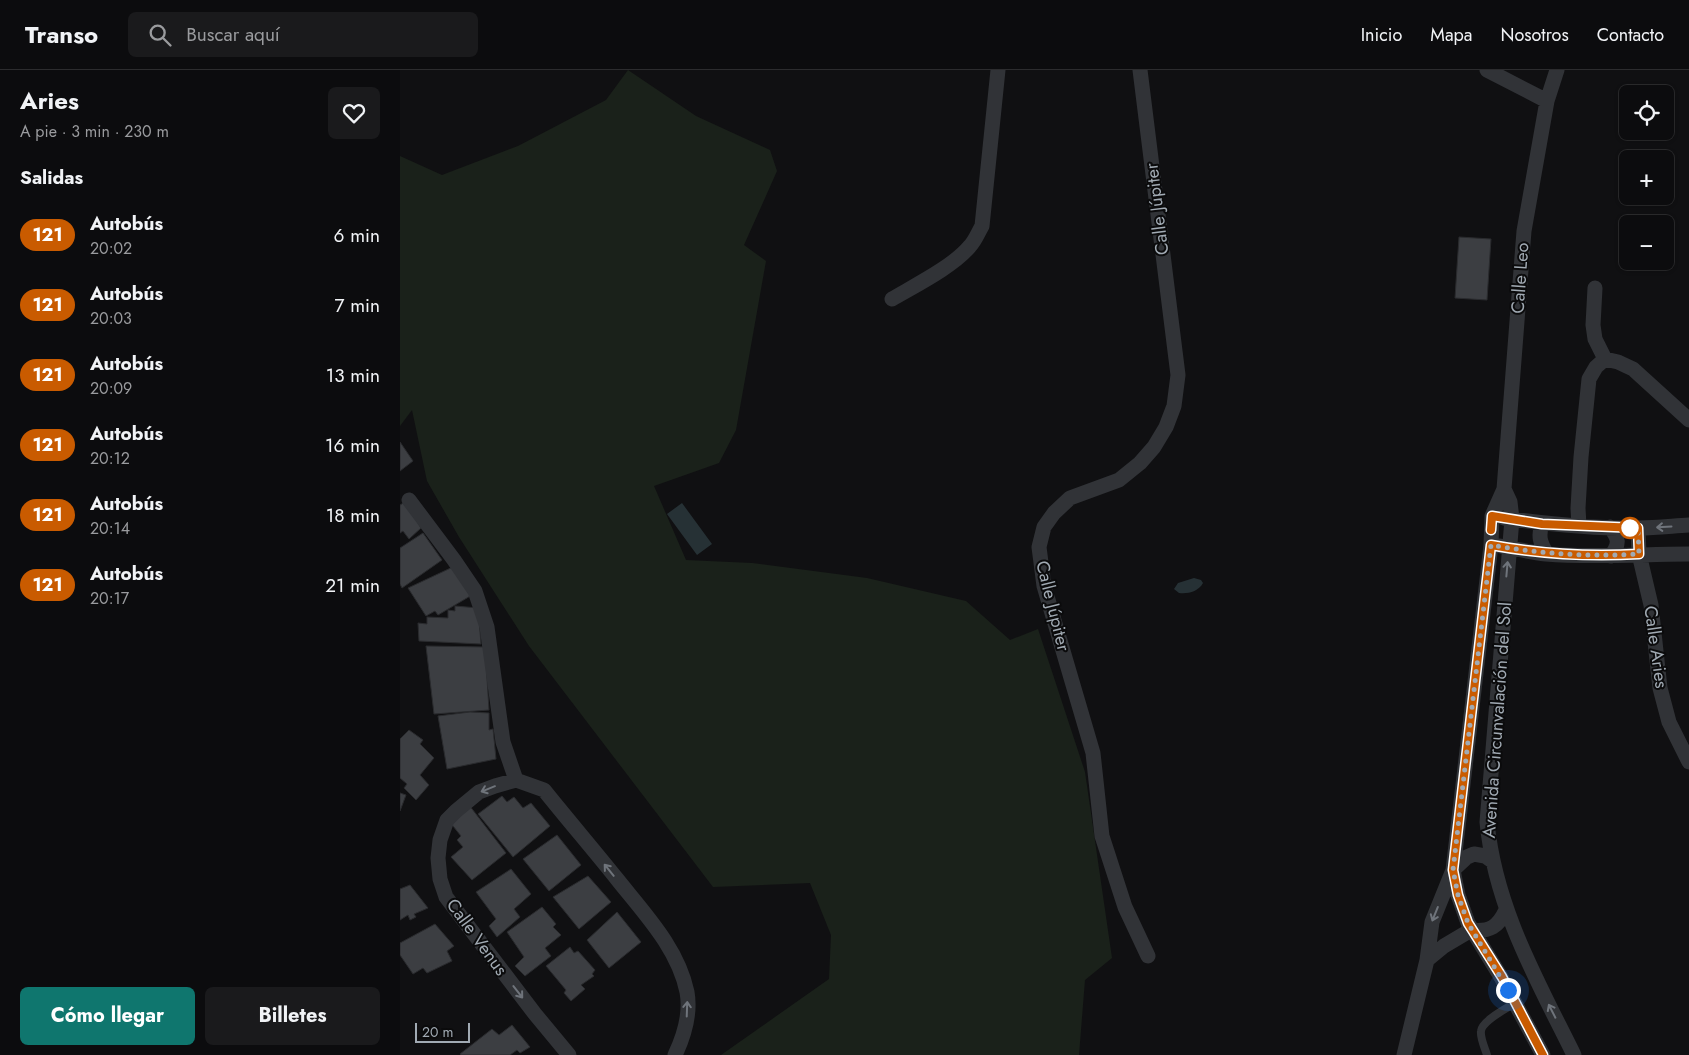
<!DOCTYPE html>
<html lang="es">
<head>
<meta charset="utf-8">
<style>
	:root { --surface:#0c0c0e; --page:#1a1a1c; --text:#f1f3f6; --muted:#9a9b9e; --line:#2c2c2e; --accent:#0f766e }
	body { margin:0; font-family:Jost,sans-serif; background:var(--page); color:var(--text); height:100vh; display:flex; flex-direction:column; font-size:19px; white-space:nowrap }
	* { box-sizing:border-box; margin:0 }
	p { font-size:16px; color:var(--muted) }
	.icon { flex:none; width:28px; height:28px; fill:none; stroke:currentColor; stroke-width:2; stroke-linecap:round; stroke-linejoin:round }
	.map { position:relative; flex:1; overflow:hidden }
	.details { display:flex; flex-direction:column; background:var(--surface); width:400px }
	.details>* { flex:none }
	.badge { padding:0 10px; border-radius:16px; font-size:18px; line-height:32px }
	.buttons { position:absolute; left:1219px; top:15px; display:grid; gap:10px }
	.buttons a { display:grid; place-items:center; width:55px; height:55px; border-radius:8px; background:var(--surface); box-shadow:0 1px 4px #0004,0 0 0 1px var(--line); font-size:25px }
	.scale { position:absolute; left:15px; bottom:12px; width:55px; box-sizing:border-box; padding-left:5px; border:2px solid #a1aab3; border-top:0; font-size:14px; line-height:18px; white-space:nowrap; color:#a1aab3; -webkit-text-stroke:4px #0b0b0c; paint-order:stroke }
	.you { position:absolute; width:25px; height:25px; margin:-12px; border:4px solid #fff; border-radius:50%; background:#1a73e8; box-shadow:0 0 0 8px #1a73e833 }
	.map>.badge { position:absolute; translate:-50% -50%; box-shadow:0 0 0 2px #fff }
	h2 { padding:0 20px; font-size:19px; line-height:45px }
	.round { display:grid; place-items:center; flex:none; width:52px; height:52px; border-radius:8px; background:var(--page) }
	.summary { display:flex; align-items:center; justify-content:space-between; height:85px; padding:0 20px }
	h1 { font-size:24px; font-weight:700; line-height:38px }
	.button { display:flex; gap:10px; margin-top:auto; padding:10px 20px }
	.button a { flex:1; height:58px; border-radius:8px; background:var(--accent); color:#fff; font-size:20px; font-weight:700; line-height:58px; text-align:center }
	.button a+a { background:var(--page); color:var(--text) }
	ul { padding:0; list-style:none }
	li { display:flex; align-items:center; gap:15px; height:70px; padding:0 20px }
	li div { flex:1 }
	li b { display:block; font-size:19px }
	li em { font-style:normal }
	li .badge { min-width:55px; font-weight:700; text-align:center }
	header { display:flex; align-items:center; gap:30px; box-sizing:border-box; height:70px; padding:0 25px; background:var(--surface); border-bottom:1px solid var(--line) }
	header strong { font-size:24px }
	nav { display:flex; gap:28px; margin-inline-start:auto; font-size:18px }
	.search { width:350px; height:45px; background:var(--page); display:flex; align-items:center; gap:12px; box-sizing:border-box; padding:0 18px; border-radius:8px; color:var(--muted); font-size:19px }
	main { display:flex; flex:1; min-height:0 }
	.map>svg:first-child { display:block }
</style>
</head>
<body>
<header>
<strong>Transo</strong>
<div class="search"><svg class="icon" aria-label="search" viewBox="0 0 24 24"><circle cx="10" cy="10" r="6"/><path d="M15 15l6 6"/></svg>Buscar aquí</div>
<nav><a>Inicio</a><a>Mapa</a><a>Nosotros</a><a>Contacto</a></nav>
</header>
<main>
<section class="details">
<div class="summary"><div><h1>Aries</h1><p>A pie · 3 min · 230 m</p></div><a class="round"><svg class="icon" aria-label="heart" viewBox="0 0 24 24"><path d="M12 20l-8-8c-3-5 5-10 8-4 3-6 11-1 8 4z"/></svg></a></div>
<h2>Salidas</h2>
<ul>
<li><span class="badge" style="background:#c95b00;color:#fff">121</span><div><b>Autobús</b><p>20:02</p></div><em>6 min</em></li>
<li><span class="badge" style="background:#c95b00;color:#fff">121</span><div><b>Autobús</b><p>20:03</p></div><em>7 min</em></li>
<li><span class="badge" style="background:#c95b00;color:#fff">121</span><div><b>Autobús</b><p>20:09</p></div><em>13 min</em></li>
<li><span class="badge" style="background:#c95b00;color:#fff">121</span><div><b>Autobús</b><p>20:12</p></div><em>16 min</em></li>
<li><span class="badge" style="background:#c95b00;color:#fff">121</span><div><b>Autobús</b><p>20:14</p></div><em>18 min</em></li>
<li><span class="badge" style="background:#c95b00;color:#fff">121</span><div><b>Autobús</b><p>20:17</p></div><em>21 min</em></li>
</ul>
<div class="button"><a>Cómo llegar</a><a>Billetes</a></div>
</section>
<div class="map">
<svg width="1289" height="985" viewBox="0 0 1289 985">
	<rect width="100%" height="100%" fill="#101012"/>
	<path fill="#1a211a" d="M 228,0 L 296,46 L 370,80 L 377,101 L 344,175 L 366,191 L 336,360 L 319,393 L 254,416 L 286,490 L 352,493 L 467,508 L 566,531 L 610,570 L 638,559 L 685,702 L 712,888 L 685,910 L 679,985 L 321,985 L 429,909 L 431,865 L 410,813 L 313,817 L 129,576 L 59,467 L 27,411 L 12,340 L 0,356 L 0,86 L 42,105 L 118,76 L 206,30 Z"/>
	<path fill="#263135" d="M 282,433 L 312,474 L 297,485 L 267,444 Z
		M 794,508 L 801,510 L 803,513 C 798,522 788,524 779,523 L 774,519 L 778,513 Z"/>
	<path fill="#3c3e42" stroke="#2a2b2e" d="M 1059,167 L 1091,169 L 1087,230 L 1055,228 Z
		M 0,372 L 13,391 L 0,401 Z
		M 5,432 L 21,458 L 9,469 L 3,461 L 0,463 L 0,435 Z
		M 23,463 L 42,490 L 2,518 L 0,514 L 0,478 Z
		M 55,496 L 72,525 L 38,545 L 35,541 L 26,546 L 8,518 Z
		M 55,536 L 78,538 L 81,574 L 19,571 L 18,553 L 27,554 L 27,547 L 48,548 L 48,540 L 55,541 Z
		M 26,576 L 85,577 L 89,640 L 34,644 Z
		M 70,642 L 89,643 L 89,660 L 93,659 L 96,689 L 47,699 L 38,646 Z
		M 9,660 L 23,670 L 20,674 L 34,688 L 20,705 L 29,715 L 16,730 L 4,718 L 7,714 L 0,708 L 0,669 Z
		M 0,723 L 6,725 L 0,741 Z
		M 102,726 L 107,732 L 114,727 L 123,738 L 131,733 L 150,756 L 113,787 L 78,744 Z
		M 69,735 L 106,783 L 72,810 L 51,787 L 63,777 L 57,770 L 61,766 L 49,751 Z
		M 157,765 L 181,795 L 149,821 L 123,789 Z
		M 111,799 L 131,824 L 114,839 L 120,847 L 97,867 L 89,856 L 96,849 L 76,822 Z
		M 188,806 L 211,832 L 179,859 L 153,827 Z
		M 10,815 L 28,838 L 14,844 L 16,847 L 10,850 L 8,845 L 0,850 L 0,819 Z
		M 142,837 L 156,854 L 153,857 L 161,865 L 145,878 L 151,886 L 125,906 L 115,896 L 124,887 L 107,862 Z
		M 217,842 L 241,872 L 209,898 L 187,870 Z
		M 35,854 L 54,876 L 47,881 L 52,891 L 27,903 L 23,898 L 13,904 L 0,885 L 0,873 Z
		M 170,877 L 174,883 L 178,881 L 195,900 L 192,904 L 194,906 L 181,915 L 185,919 L 171,931 L 164,923 L 166,920 L 146,896 Z
		M 112,955 L 130,977 L 120,983 L 117,980 L 110,985 L 61,985 L 60,984 L 92,959 L 99,965 Z"/>
	<g fill="none" stroke-linecap="round" stroke-linejoin="round">
		<path stroke="#313337" stroke-width="8" d="M 1087,985 C 1085,978 1080,968 1081,961 C 1082,951 1107,938 1115,933"/>
		<path stroke="#313337" stroke-width="15" d="M 740,0 L 778,305 L 774,336 L 766,357 L 754,377 L 740,393 L 719,410 L 670,428 L 654,443 L 644,457 L 639,477 L 644,516 L 693,683 L 702,766 L 725,837 L 748,886
			M 1087,0 L 1147,31
			M 1195,218 L 1193,255 L 1195,269 L 1205,289
			M 492,229 C 514,216 554,196 570,176 C 575,171 578,163 582,156 L 598,0
			M 1104,419 L 1110,432 L 1112,449 L 1087,752 C 1095,837 1137,910 1174,985
			M 9,430 L 54,490 L 75,521 L 87,557 L 103,672 L 116,710
			M 1104,448 C 1148,454 1193,459 1239,458 C 1256,458 1272,456 1289,455
			M 1142,454 C 1138,466 1140,473 1147,484
			M 1179,456 L 1178,438 L 1181,387 L 1189,309 L 1196,297 L 1205,289 L 1218,292 L 1233,299 L 1289,350
			M 1210,457 C 1219,469 1220,473 1211,486
			M 1238,458 L 1239,484 L 1251,535 L 1260,618 L 1269,652 L 1289,692
			M 1100,476 C 1115,479 1130,482 1146,484 C 1193,488 1242,484 1289,484
			M 1071,860 C 1090,862 1098,857 1106,840
			M 1027,890 L 1044,876 L 1071,860
			M 169,985 L 135,944 L 46,827 L 40,809 L 38,788 L 40,770 L 47,750 L 56,741 L 79,722 L 95,716 L 116,710 L 144,720 C 168,750 193,779 217,809 C 244,843 278,878 287,922 C 291,944 284,966 275,985
			M 1004,985 L 1027,890 L 1032,852 L 1053,800 L 1067,787 L 1074,784 L 1085,786 L 1092,791
			M 1143,985 L 1101,907 L 1068,853 L 1058,825 L 1053,800 L 1091,475 L 1092,446 L 1104,419 L 1124,161 L 1147,31 L 1157,0"/>
	</g>
	<defs><path id="oneway-shaft" d="M-6 0H5M1.5-3L5.5 0L1.5 3" fill="none" stroke-width="1.6" stroke-linecap="round" stroke-linejoin="round" transform="scale(1.25)"/></defs>
	<g stroke="#6f747b">
		<use href="#oneway-shaft" transform="translate(1264 457) rotate(177)"/>
		<use href="#oneway-shaft" transform="translate(1107 499) rotate(-85)"/>
		<use href="#oneway-shaft" transform="translate(88 719) rotate(158)"/>
		<use href="#oneway-shaft" transform="translate(209 800) rotate(-129)"/>
		<use href="#oneway-shaft" transform="translate(1035 844) rotate(112)"/>
		<use href="#oneway-shaft" transform="translate(118 922) rotate(52)"/>
		<use href="#oneway-shaft" transform="translate(287 939) rotate(-88)"/>
		<use href="#oneway-shaft" transform="translate(1152 941) rotate(-117)"/>
	</g>
	<g fill="none" stroke-linecap="round" stroke-linejoin="round">
		<g stroke="#fff" stroke-width="11">
			<path id="line" d="M 1091,460 L 1092,446 L 1142,454 L 1238,458 L 1239,484 C 1189,487 1140,484 1091,475 L 1053,800 L 1058,825 L 1068,853 L 1102,907 L 1143,985"/>
		</g>
		<use href="#line" stroke="#c95b00" stroke-width="8"/>
		<path stroke="#a1aab3" stroke-width="5" stroke-dasharray="0 9" d="M 1108,920 L 1068,853 L 1058,825 L 1053,800 L 1091,475 C 1140,484 1189,487 1239,484 L 1238,458 L 1230,458"/>
	</g>
	<circle fill="#fff" stroke="#c95b00" stroke-width="2.5" cx="1230" cy="458" r="10"/>
	<g text-anchor="middle" stroke-width="4" stroke-linejoin="round" paint-order="stroke">
		<g font-size="18" fill="#a1aab3" stroke="#0b0b0c">
			<text transform="translate(757 139) rotate(-97)" y="6">Calle Júpiter</text>
			<text transform="translate(1120 208) rotate(-86)" y="6">Calle Leo</text>
			<text transform="translate(653 536) rotate(76)" y="6">Calle Júpiter</text>
			<text transform="translate(1256 577) rotate(82)" y="6">Calle Aries</text>
			<text transform="translate(1097 650) rotate(-86)" y="6">Avenida Circunvalación del Sol</text>
			<text transform="translate(77 867) rotate(54)" y="6">Calle Venus</text>
		</g>
	</g>
</svg>
<div class="buttons">
<a><svg class="icon" aria-label="locate" viewBox="0 0 24 24"><circle cx="12" cy="12" r="6"/><path d="M12 2v4M12 18v4M2 12h4M18 12h4"/></svg></a>
<a>+</a>
<a>−</a>
</div>
<div class="scale">20 m</div>
<div class="you" style="left:1108px;top:920px"></div>
</div>
</main>
</body>
</html>
